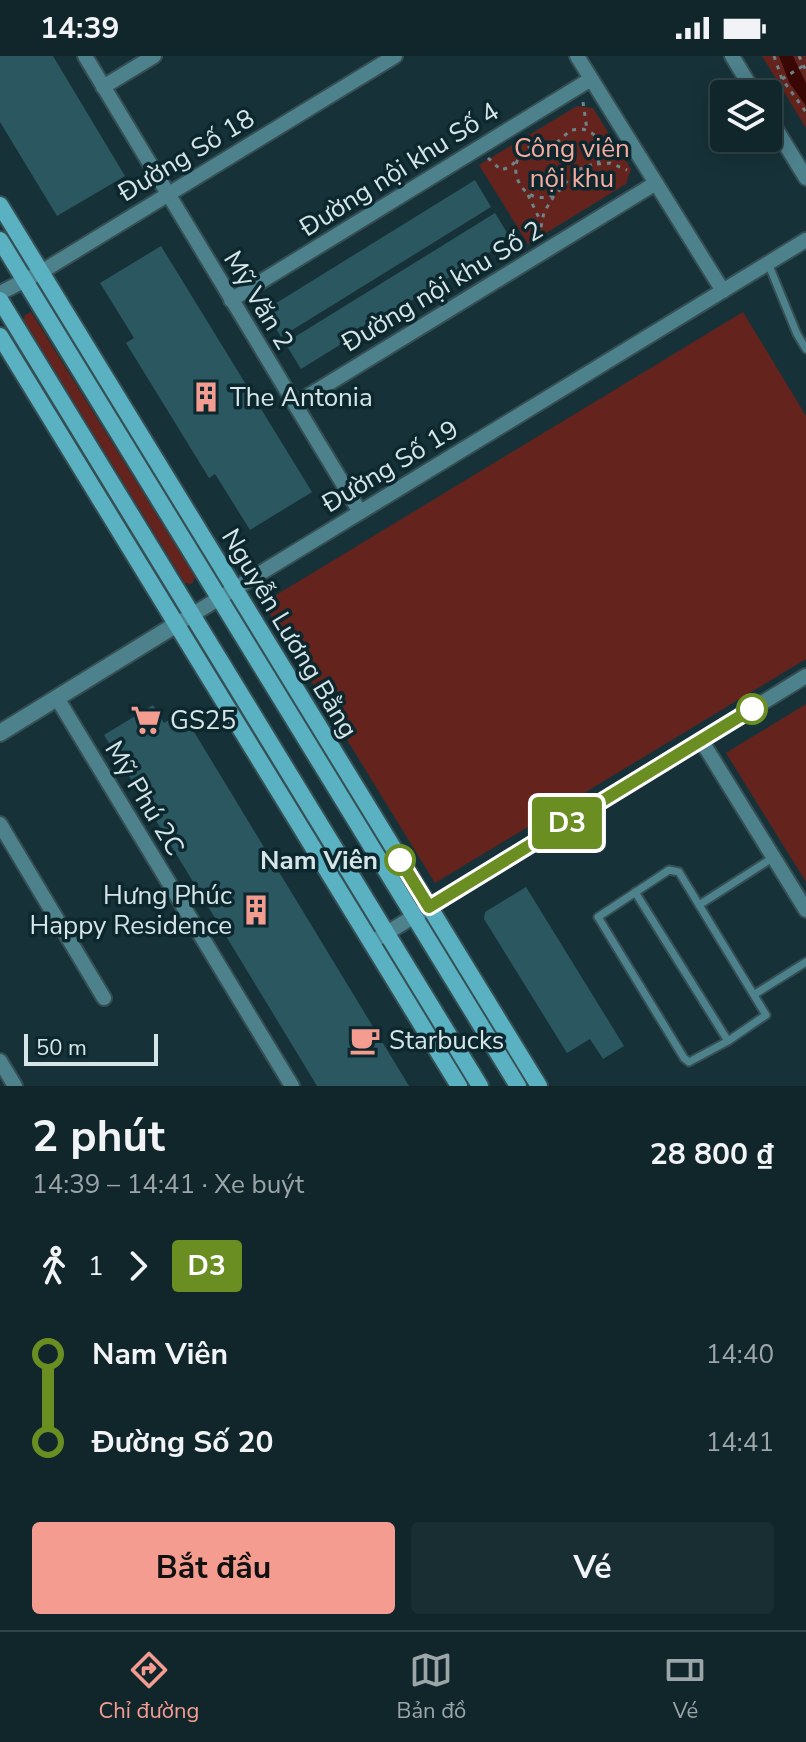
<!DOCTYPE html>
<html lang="vi">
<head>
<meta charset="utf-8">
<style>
	:root { --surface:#10262a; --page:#192e32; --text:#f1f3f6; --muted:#9ca5a8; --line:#304347; --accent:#f59c90 }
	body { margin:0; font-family:"Nunito Sans",sans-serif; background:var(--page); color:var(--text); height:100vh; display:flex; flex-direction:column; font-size:30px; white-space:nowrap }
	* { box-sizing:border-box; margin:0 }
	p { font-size:26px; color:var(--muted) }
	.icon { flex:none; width:44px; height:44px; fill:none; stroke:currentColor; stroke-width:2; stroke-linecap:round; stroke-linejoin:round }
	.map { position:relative; height:1030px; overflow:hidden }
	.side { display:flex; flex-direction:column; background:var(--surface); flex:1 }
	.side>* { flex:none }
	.badge { padding:0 16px; border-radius:6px; font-size:28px; line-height:52px }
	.fabs { position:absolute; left:710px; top:24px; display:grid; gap:16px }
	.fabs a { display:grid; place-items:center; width:72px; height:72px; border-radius:8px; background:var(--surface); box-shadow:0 4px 20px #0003,0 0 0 2px var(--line); font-size:40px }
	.scale { position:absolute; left:24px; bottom:20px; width:134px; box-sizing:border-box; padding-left:8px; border:4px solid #d5e5e8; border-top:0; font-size:22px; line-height:28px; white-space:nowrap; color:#d5e5e8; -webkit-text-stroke:6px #0c282e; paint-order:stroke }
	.map>.badge { position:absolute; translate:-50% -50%; box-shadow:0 0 0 4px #fff }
	.legs { display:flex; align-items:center; gap:12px; height:88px; padding:0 32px; font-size:26px }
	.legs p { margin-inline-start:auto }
	.summary { display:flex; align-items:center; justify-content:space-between; height:136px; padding:0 32px }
	h1 { font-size:44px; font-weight:700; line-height:60px }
	.cta { display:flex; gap:16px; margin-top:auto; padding:16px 32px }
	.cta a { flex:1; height:92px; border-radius:8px; background:var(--accent); color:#111; font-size:32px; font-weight:700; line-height:92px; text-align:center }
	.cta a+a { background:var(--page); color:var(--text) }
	ul { padding:0 32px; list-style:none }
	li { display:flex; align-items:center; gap:28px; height:88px; font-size:30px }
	li i { display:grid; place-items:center; width:12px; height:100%; margin:0 10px; background:currentColor }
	li i::after { content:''; width:20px; height:20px; margin:-10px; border:6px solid; border-radius:50%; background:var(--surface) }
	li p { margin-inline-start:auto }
	li:first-child i { background:linear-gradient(#0000 50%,currentColor 0) }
	li:last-child i { background:linear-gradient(currentColor 50%,#0000 0) }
	.status { display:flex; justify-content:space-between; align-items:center; height:56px; padding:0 40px; background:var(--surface); direction:ltr }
	.status svg { height:22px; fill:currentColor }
	.dock { display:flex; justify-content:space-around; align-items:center; height:112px; border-top:2px solid var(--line); background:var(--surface); font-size:22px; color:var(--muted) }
	.dock a { display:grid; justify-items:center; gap:4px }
	.dock .selected { color:var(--accent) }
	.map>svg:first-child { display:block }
</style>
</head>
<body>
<div class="status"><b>14:39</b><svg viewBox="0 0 49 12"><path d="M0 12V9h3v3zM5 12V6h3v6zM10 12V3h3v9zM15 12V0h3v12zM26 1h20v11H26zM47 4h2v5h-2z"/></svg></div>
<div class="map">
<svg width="806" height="1030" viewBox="0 0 806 1030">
	<rect width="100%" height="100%" fill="#163238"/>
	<path fill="#65231d" d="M 762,0 L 806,0 L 806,72 Z
		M 577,50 L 593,52 L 631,113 L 626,128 L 528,188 L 479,109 Z
		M 31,256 L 195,521 L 192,528 L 185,527 L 24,264 L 25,259 Z
		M 743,256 L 806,360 L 806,603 L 435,827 L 263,547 Z
		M 806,648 L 806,826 L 726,697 Z"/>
	<path fill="#390805" d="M 779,0 L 793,0 L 806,27 L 806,50 L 789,26 Z"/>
	<path fill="#2a5760" d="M 0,0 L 53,0 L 125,120 L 57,160 L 0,66 Z
		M 475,124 L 491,151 L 281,281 L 265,254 Z
		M 495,157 L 511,183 L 301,313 L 285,287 Z
		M 161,190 L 312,436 L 250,474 L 215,418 L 209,422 L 126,287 L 134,282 L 100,227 Z
		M 153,649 L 164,667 L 182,656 L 409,1030 L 317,1030 L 104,679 Z
		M 526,831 L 624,990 L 603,1003 L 590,983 L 567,997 L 484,863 L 485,856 Z"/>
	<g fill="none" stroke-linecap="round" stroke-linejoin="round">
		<g stroke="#354f54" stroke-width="11">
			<path id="service" d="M 768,207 L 797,278 L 806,293
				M 669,814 L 679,816 L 766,959 L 728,985 L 689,1006 L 684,1002 L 598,861 Z
				M 635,836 L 728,985
				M 699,849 L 774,801
				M 755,938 L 806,906"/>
		</g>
		<g stroke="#354f54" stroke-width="18">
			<path id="minor" d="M 85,0 L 360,456
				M 577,0 L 723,235
				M 732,0 L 755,38
				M 103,31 L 154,0
				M 768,60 L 806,122
				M 0,237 L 41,216 L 395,0
				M 231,244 L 591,23
				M 295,348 L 656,127
				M 177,568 L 806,184
				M 57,642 L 292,1030
				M 701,684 L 806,854
				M 0,768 L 104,942
				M 377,883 L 806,620
				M 0,1005 L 15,1030"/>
		</g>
		<g stroke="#354f54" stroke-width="20">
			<path id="tertiary" d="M 0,677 L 177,568"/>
		</g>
		<g stroke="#354f54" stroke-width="20">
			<path id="secondary" d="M 0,149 L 539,1030
				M 0,184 L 518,1030
				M 0,244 L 480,1030
				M 0,280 L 459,1030"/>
		</g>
		<path stroke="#6e8489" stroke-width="3" stroke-dasharray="4 6" stroke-linecap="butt" d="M 774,0 L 782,23 L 806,56
			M 799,0 L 806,15
			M 782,23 L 806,8
			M 583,46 L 587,74
			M 582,73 C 598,77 606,90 598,106 C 591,110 582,111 575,116 C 567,123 563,134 553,139 C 522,153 500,106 530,91 C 538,87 547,89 555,88 L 571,74 Z
			M 488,102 L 501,114 L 510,111 L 516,105
			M 597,108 L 610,107 L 627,114
			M 528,139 L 540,164
			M 539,181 L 544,156 L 554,140"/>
		<use href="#service" stroke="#4d818c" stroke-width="7"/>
		<use href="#minor" stroke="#4d818c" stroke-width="14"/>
		<use href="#tertiary" stroke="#4d818c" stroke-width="16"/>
		<use href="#secondary" stroke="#59b1c2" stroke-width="16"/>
	</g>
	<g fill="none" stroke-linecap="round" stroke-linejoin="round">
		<g stroke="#fff" stroke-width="18">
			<path id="line-1" d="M 400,804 L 429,851 L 752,653"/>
		</g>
		<use href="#line-1" stroke="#6b8e23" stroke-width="12"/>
	</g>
	<defs>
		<g id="building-bare" transform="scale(2.4)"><path d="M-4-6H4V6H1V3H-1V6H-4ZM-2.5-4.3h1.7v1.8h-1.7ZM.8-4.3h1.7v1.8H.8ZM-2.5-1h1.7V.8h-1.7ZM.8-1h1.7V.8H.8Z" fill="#f59c90" stroke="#0c282e" stroke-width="2.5" paint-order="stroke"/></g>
		<g id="supermarket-bare" transform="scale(2.4)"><path d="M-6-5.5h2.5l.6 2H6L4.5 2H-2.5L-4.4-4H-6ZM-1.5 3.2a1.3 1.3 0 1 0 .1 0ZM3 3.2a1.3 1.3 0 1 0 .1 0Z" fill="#f59c90" stroke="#0c282e" stroke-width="2.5" paint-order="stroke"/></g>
		<g id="cafe-bare" transform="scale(2.4)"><path d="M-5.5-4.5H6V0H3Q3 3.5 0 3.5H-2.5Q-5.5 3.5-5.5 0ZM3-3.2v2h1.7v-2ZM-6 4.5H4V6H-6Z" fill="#f59c90" stroke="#0c282e" stroke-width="2.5" paint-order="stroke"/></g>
	</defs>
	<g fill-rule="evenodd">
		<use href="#building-bare" x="206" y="341"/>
		<use href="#supermarket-bare" x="146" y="664"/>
		<use href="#building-bare" x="256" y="854"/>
		<use href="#cafe-bare" x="365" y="984"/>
	</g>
	<g fill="#fff" stroke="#6b8e23" stroke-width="4">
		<circle cx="752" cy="653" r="14"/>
		<circle cx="400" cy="804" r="14"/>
	</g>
	<g text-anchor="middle" stroke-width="7" stroke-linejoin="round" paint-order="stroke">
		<g font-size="26" fill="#f9aa9e" stroke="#0c282e">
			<text x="572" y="101">Công viên<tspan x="572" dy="30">nội khu</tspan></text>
		</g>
		<g font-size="26" fill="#d5e5e8" stroke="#0c282e">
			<text transform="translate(186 99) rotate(-31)" y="9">Đường Số 18</text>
			<text transform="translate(399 113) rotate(-32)" y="9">Đường nội khu Số 4</text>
			<text transform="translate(442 230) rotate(-31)" y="9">Đường nội khu Số 2</text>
			<text transform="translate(259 244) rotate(59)" y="9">Mỹ Văn 2</text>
			<text transform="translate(390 410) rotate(-31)" y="9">Đường Số 19</text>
			<text transform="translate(290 577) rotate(59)" y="9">Nguyễn Lương Bằng</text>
			<text transform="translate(145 742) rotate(59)" y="9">Mỹ Phú 2C</text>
		</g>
		<g font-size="26" fill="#d5e5e8" stroke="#0c282e" text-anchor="start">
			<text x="230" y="350">The Antonia</text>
			<text x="170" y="673">GS25</text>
			<text x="232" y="848" text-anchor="end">Hưng Phúc<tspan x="232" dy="30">Happy Residence</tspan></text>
			<text x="389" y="993">Starbucks</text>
		</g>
		<g font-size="26" font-weight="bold" fill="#d5e5e8" stroke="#0c282e" text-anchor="end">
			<text x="378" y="813">Nam Viên</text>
		</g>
	</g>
</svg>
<div class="fabs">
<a><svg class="icon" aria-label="layers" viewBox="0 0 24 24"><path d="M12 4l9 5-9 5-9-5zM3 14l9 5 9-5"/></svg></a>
</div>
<div class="scale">50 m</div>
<b class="badge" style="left:567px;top:767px;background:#6b8e23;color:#fff">D3</b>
</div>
<section class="side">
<div class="summary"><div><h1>2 phút</h1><p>14:39 – 14:41 · Xe buýt</p></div><b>28 800 ₫</b></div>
<div class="legs"><svg class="icon" aria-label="walk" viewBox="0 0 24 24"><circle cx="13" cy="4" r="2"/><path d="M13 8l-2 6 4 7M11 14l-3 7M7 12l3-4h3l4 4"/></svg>1<svg class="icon" aria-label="forward" viewBox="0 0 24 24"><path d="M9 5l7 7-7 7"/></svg><b class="badge" style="background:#6b8e23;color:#fff">D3</b></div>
<ul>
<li><i style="color:#6b8e23"></i><b>Nam Viên</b><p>14:40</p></li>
<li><i style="color:#6b8e23"></i><b>Đường Số 20</b><p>14:41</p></li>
</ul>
<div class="cta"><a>Bắt đầu</a><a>Vé</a></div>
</section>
<nav class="dock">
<a class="selected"><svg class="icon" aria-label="directions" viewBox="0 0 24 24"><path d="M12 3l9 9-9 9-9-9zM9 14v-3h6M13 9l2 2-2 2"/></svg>Chỉ đường</a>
<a><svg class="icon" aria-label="map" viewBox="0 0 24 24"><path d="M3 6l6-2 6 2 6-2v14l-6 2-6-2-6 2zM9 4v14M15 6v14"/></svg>Bản đồ</a>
<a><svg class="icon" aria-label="tickets" viewBox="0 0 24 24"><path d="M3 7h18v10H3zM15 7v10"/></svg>Vé</a>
</nav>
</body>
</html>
